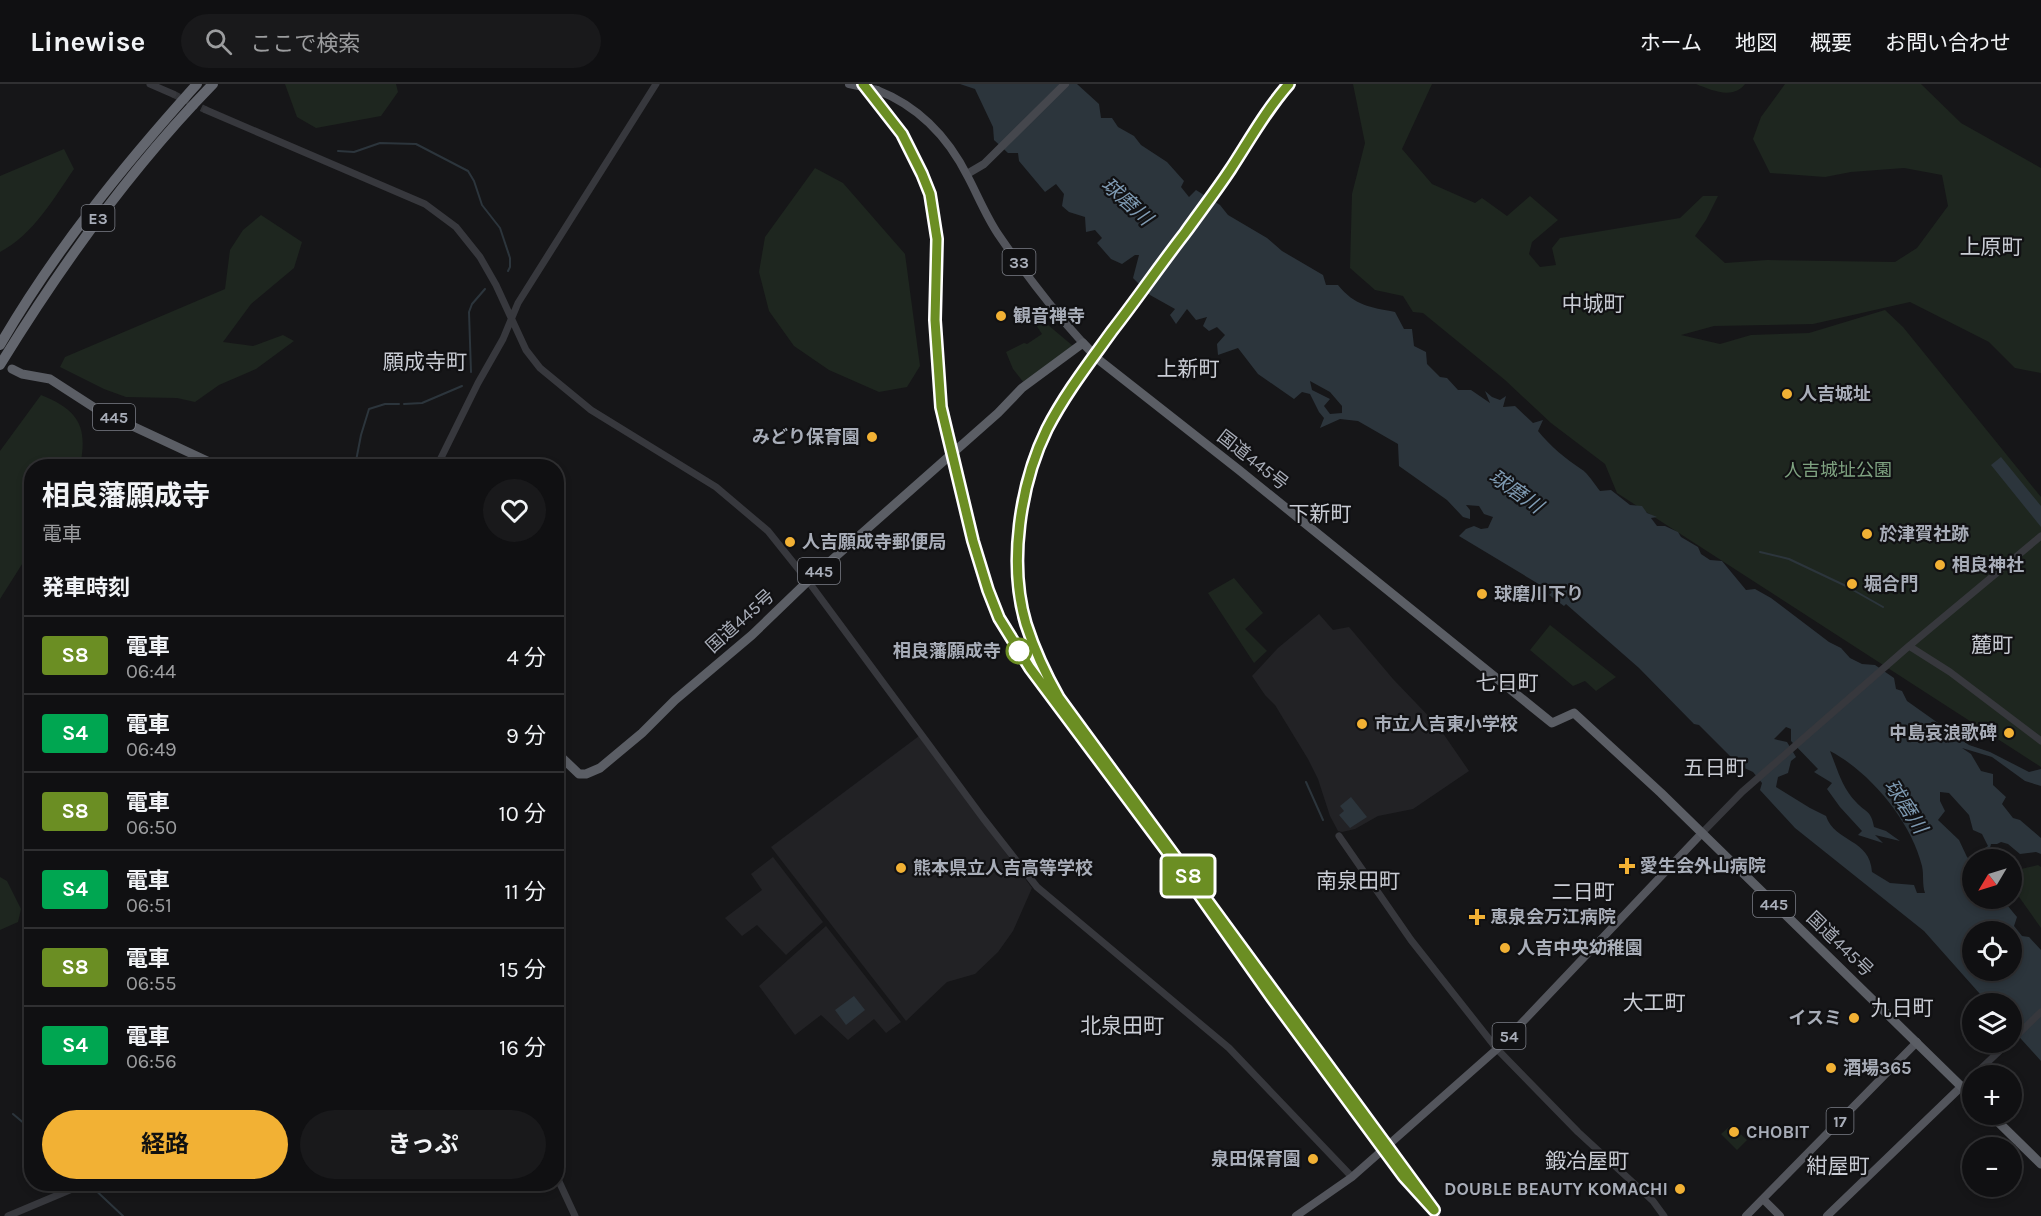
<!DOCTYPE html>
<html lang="ja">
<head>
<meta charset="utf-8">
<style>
	:root { --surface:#101012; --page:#19191b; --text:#f1f3f6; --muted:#9c9d9f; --line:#303032; --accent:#f2b134 }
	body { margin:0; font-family:Karla,"Noto Sans JP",sans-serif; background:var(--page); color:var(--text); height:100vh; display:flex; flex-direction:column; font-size:22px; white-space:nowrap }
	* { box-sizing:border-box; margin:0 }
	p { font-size:20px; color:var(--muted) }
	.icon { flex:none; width:33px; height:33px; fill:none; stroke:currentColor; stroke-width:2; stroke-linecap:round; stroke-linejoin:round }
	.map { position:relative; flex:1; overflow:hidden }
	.panel { position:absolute; left:24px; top:375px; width:540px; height:732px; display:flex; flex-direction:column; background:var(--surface); border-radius:24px; box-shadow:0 3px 9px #0003,0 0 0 2px var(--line) }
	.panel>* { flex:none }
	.badge { padding:0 12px; border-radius:4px; font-size:21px; line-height:39px }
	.needle { width:39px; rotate:232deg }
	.controls { position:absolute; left:1962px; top:765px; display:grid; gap:12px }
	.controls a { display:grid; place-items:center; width:60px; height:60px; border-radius:50%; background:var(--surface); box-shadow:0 3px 9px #0003,0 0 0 2px var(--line); font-size:30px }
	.map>.badge { position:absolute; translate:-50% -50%; box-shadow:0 0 0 3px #fff }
	h2 { padding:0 18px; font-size:22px; line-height:54px }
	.round { display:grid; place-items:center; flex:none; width:63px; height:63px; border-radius:32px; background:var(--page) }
	.summary { display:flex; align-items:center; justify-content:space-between; height:102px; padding:0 18px }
	h1 { font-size:28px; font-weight:700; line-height:45px }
	.cta { display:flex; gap:12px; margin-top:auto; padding:12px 18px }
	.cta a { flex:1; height:69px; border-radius:36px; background:var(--accent); color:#111; font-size:24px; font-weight:700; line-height:69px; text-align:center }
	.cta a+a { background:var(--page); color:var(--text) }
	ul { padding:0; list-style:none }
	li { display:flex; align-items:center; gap:18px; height:78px; padding:0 18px; border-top:2px solid var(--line) }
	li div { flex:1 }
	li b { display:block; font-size:22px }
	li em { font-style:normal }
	li .badge { min-width:66px; font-weight:700; text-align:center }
	header { display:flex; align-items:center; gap:36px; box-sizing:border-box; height:84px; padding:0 30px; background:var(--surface); border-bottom:2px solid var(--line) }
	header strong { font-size:28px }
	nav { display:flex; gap:33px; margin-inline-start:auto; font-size:21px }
	.search { width:420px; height:54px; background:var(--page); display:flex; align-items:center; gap:15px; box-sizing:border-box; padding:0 21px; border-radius:33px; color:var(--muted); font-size:22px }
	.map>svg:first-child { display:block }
</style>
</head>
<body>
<header>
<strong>Linewise</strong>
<div class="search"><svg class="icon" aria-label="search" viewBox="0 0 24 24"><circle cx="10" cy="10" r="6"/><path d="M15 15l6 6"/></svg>ここで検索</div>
<nav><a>ホーム</a><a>地図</a><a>概要</a><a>お問い合わせ</a></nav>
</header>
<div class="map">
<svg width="2041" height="1132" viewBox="0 0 2041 1132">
	<rect width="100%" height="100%" fill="#161618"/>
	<path fill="#222225" d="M 1319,530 L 1333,546 L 1349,543 L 1393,595 L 1438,642 L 1469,687 L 1413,725 L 1378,732 L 1355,745 L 1342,748 L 1338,747 L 1330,732 L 1318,695 L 1308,675 L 1275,621 L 1265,611 L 1252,592 L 1278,564 Z
		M 919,652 L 1032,804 L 1013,847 L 998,868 L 975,890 L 947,898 L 906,937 L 771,763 Z
		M 773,773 L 823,838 L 786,871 L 757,841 L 742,852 L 725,834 L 762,806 L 751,790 Z
		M 826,842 L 901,938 L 886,949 L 874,935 L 848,956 L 821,931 L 795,951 L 759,902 Z"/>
	<path fill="#1e261f" d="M 285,0 L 396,0 L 398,8 L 381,32 L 316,44 L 297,33 Z
		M 1353,0 L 1432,0 L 1402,65 L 1432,100 L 1475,119 L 1482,114 L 1507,132 L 1530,112 L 1558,136 L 1532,158 L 1529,170 L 1540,183 L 1556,181 L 1552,164 L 1560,154 L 1680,134 L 1703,112 L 1718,112 L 1706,136 L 1695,152 L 1725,179 L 1767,176 L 1895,178 L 1917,164 L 1948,122 L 1942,91 L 1904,84 L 1851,88 L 1825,93 L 1770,89 L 1753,55 L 1761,33 L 1785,0 L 1921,0 L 1961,39 L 2041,84 L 2041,289 L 2015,284 L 1989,258 L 1910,218 L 1813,240 L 1714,242 L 1681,251 L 1720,260 L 1751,251 L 1809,249 L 1885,226 L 1903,243 L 2041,413 L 2041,683 L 1617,409 L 1605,380 L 1551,339 L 1505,296 L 1423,229 L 1413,228 L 1403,212 L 1375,206 L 1350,184 L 1352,110 L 1365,59 Z
		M 1696,0 L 1745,0 C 1733,16 1711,6 1696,0 Z
		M 64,65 L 74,85 C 54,114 33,151 0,168 L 0,92 Z
		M 815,84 L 843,99 L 905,170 L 920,282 L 907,303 L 879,308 L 829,286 L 794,262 L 769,227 L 759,188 L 765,153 Z
		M 261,131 L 302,158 L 294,184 L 251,220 L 223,258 L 253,262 L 283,251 L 294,257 L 256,285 L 219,301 L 195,318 L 177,314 L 126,313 L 104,305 L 60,283 L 65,273 L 225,205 L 230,166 L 243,146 Z
		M 1035,230 L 1073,262 L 1024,299 L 1013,285 L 1006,268 L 1024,259 L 1027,260 L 1042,250 L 1032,235 Z
		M 41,311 C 79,326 88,343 80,382 L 32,382 L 31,466 L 0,515 L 0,367 Z
		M 1234,494 L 1263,529 L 1245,545 L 1267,567 L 1268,566 L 1254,579 L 1208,509 Z
		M 1550,541 L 1616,593 L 1596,607 L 1585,597 L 1573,602 L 1530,566 Z
		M 2038,781 L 2041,783 L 2041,844 L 2012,803 L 2021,785 Z
		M 0,793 L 7,797 L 21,825 L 18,838 L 0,846 Z
		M 1731,1041 L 1747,1056 L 1737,1066 L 1721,1050 Z"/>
	<path fill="#2c353c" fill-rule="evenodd" d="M 960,0 L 1077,0 L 1099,20 L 1101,34 L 1112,34 L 1118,43 L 1134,52 L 1141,61 L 1167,78 L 1184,97 L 1181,103 L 1189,113 L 1196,106 L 1220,121 L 1228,131 L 1267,154 L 1282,167 L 1323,191 L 1326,201 L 1338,201 C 1355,222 1370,223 1395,228 L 1404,245 L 1412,245 L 1414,262 L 1426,268 L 1427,280 L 1440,293 L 1447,294 L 1458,306 L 1471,306 L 1490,319 L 1485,307 L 1492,313 L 1500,316 L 1506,312 L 1503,323 L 1515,322 L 1533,339 L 1543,336 L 1538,347 C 1550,362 1566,375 1581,385 C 1588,389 1595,401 1600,407 L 1611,406 L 1630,421 L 1642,422 L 1647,429 L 1657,433 L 1651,434 L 1657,442 L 1665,442 L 1678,448 L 1681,453 L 1698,463 L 1701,470 L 1710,476 L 1722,477 L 1746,506 L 1755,505 L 1771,514 L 1829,558 L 1841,564 L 1850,574 L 1862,580 L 1875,581 L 1894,594 L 1896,605 L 1902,607 L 1907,617 L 1969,661 L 1990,668 L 2029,688 L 2041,685 L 2041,702 L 2025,697 L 1992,673 L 1962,664 L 1971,670 L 1981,687 L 1993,690 L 1993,701 L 2006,713 L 2002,720 L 2013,734 L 2020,736 L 2041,754 L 2041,770 L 2036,768 L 2020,770 L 2008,760 L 2001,758 L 1997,760 L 1991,760 C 1988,772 1986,775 1973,775 L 1972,773 L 1988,762 L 1982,750 L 1973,746 L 1969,731 L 1949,709 L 1940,708 L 1940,717 L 1945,727 L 1938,736 L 1959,756 L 1967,773 L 1972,778 L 1972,814 L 2002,815 L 2017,833 L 2014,842 L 2022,852 L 2029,853 L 2041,866 L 2041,977 L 2012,945 L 2012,920 L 1988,919 L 1924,847 L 1795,744 L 1760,706 L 1762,699 L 1753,688 L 1740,682 L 1699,641 L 1694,640 L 1639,584 L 1566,520 L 1564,522 L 1549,511 L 1552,508 L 1459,452 L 1466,445 L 1474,442 L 1481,445 L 1488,444 L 1493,433 L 1484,430 L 1479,422 L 1466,421 L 1470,426 L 1470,435 L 1463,433 L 1447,416 L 1399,382 L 1398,360 L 1358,337 L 1340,335 L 1320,344 L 1324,334 L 1319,328 L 1310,310 L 1302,308 L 1294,315 L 1258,290 L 1238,264 L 1218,271 L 1217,260 L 1225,251 L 1217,243 L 1209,247 L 1203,242 L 1207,233 L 1196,236 L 1187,225 L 1176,240 L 1170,231 L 1175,225 L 1150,211 L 1133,194 L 1139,171 L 1135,171 L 1122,180 L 1111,175 L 1097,159 L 1102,154 L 1095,146 L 1086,148 L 1085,133 L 1069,128 L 1062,122 L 1064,110 L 1056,100 L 1045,108 L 1019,77 L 1018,69 L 1008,69 L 994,56 L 993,43 L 975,5 ZM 1310,297 L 1330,308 L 1342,322 L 1342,329 L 1330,330 L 1324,322 L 1330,315 L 1312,306 ZM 1786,643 L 1791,645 L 1791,657 L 1818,685 L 1814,688 L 1832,699 L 1827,705 L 1840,723 L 1862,747 L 1858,751 L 1883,759 L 1875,751 L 1900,757 L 1886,747 L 1874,743 C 1871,726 1866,729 1856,718 C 1842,704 1837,684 1830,667 C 1870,688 1911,737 1922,782 C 1924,791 1922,800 1925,809 L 1917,809 L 1914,801 L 1890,799 L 1872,788 C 1870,754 1835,759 1826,732 L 1810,724 L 1776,703 L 1778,693 L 1788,689 L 1791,677 L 1796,673 L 1787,658 L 1774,655 ZM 1972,848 L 2012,848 L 2012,886 L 1972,886 Z
		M 2001,373 L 2041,422 L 2041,443 L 1991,381 Z
		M 1351,713 L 1367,733 L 1350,744 L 1339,731 L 1344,727 L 1340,722 Z
		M 854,912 L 865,926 L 846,941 L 835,926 Z"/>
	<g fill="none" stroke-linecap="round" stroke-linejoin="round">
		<path stroke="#2c353c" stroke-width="2" d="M 338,67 L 354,68 L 380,59 L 416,60 L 468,87 L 474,97 L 482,121 L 500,144 L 510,174 L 510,183 L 508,187
			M 471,288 L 469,228 L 472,220 L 485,205
			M 404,320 L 422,319 L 462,302
			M 355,382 L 361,351 L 369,325 L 385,320 L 399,320
			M 1760,468 L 1789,475 L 1846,502 L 1883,523
			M 1306,698 L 1323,736
			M 13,1030 L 32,1046
			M 89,1100 L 123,1132"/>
		<path stroke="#333438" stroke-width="7" stroke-dasharray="7 3.5" stroke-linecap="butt" d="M 173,10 L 206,26"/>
		<path stroke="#37383d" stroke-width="7" d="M 150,0 L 173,10
			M 206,26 L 425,120 L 456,143 L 480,173 L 496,201 L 526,266 L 540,284 L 591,326 L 716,403 L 768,447 L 808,497 L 983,734 L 1037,803 L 1229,964 L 1352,1093
			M 437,382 L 478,299 L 503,255 L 518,219 L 656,0
			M 1909,562 L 1950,588 L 2041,657
			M 1702,749 L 1742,708 L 1909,562 L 2041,452
			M 1339,752 L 1411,856 L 1497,965 L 1578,1048 L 1653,1117 L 1664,1132
			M 2012,956 L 2041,928
			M 1973,992 L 2009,958
			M 556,1091 L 575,1132
			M 8,1132 L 84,1100"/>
		<path stroke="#45474d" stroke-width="8" d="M 967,90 L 984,80 L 1065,0"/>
		<path stroke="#53555c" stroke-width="8" d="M 877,6 C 918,22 948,53 968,93 C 978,112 986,132 998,150 C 1024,188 1052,225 1083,259
			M 1763,1115 L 1780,1132
			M 1296,1132 L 1352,1093 L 1497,965 L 1702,749
			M 1746,1132 L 1917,958
			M 1827,1132 L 1962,1002"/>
		<path stroke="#5b5e65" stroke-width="9" d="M 12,285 L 22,290 L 50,295 L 98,326 L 218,382
			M 556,668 L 579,690 L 586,690 L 600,684 L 642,649 L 675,616 L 752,551 L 808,497 L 998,329 L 1022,304 L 1083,259 L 1099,276 L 1239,386 L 1552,639 L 1574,629 L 1661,709 L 1972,1013
			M 1990,1030 L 2041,1080"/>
		<path stroke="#63666e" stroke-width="10" d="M 0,261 C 55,166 124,81 197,0
			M 0,281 C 62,180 130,85 213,0"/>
		<g stroke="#4a4c52" stroke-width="4.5">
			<path id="rail" d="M 863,0 L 902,49 L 922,90 L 930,110 L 937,155 L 935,236 L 941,323 L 973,457 L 988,506 L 999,534 L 1019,567 L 1047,606
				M 1289,0 C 1266,26 1249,57 1230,86 C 1216,107 1200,128 1185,148 C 1160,181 1137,215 1113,247 C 1089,279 1065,310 1047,345 C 1020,401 1008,480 1026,540 C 1035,566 1046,590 1059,614 L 1438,1132"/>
		</g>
		<use href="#rail" stroke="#111113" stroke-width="2" stroke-dasharray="7" stroke-linecap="butt"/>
		<path stroke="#53555c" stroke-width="8" d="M 849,0 L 877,6"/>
	</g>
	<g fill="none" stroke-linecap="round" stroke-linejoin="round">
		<g stroke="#fff" stroke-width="14">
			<path id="line" d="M 863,0 L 902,50 L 922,90 L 930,110 L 937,155 L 935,236 L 941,323 L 973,457 L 988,506 L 999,534 L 1030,584 L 1198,809 L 1272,914 L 1404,1093 L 1434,1126 L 1059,614 C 1046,591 1034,565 1026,540 C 1008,480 1020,400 1047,345 C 1065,310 1089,279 1112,247 C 1137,215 1160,181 1185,149 C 1200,128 1216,107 1230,86 C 1249,57 1266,26 1289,0"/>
		</g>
		<use href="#line" stroke="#6b8e23" stroke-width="9"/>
	</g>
	<g fill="#f2b134" stroke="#111113" stroke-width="2">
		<circle cx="1001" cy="232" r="6"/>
		<circle cx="1787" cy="310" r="6"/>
		<circle cx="872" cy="353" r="6"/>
		<circle cx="1867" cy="450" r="6"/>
		<circle cx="790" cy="458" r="6"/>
		<circle cx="1940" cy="481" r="6"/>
		<circle cx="1852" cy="500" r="6"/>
		<circle cx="1482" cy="510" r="6"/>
		<circle cx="1362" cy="640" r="6"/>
		<circle cx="2009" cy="649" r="6"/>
		<path d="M1624 773h6v6h6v6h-6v6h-6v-6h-6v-6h6z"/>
		<circle cx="901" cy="784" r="6"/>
		<path d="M1474 824h6v6h6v6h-6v6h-6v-6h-6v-6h6z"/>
		<circle cx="1505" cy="864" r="6"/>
		<circle cx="1854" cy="934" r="6"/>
		<circle cx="1831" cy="984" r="6"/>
		<circle cx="1734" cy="1048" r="6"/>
		<circle cx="1313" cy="1075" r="6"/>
		<circle cx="1680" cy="1105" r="6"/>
	</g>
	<circle fill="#fff" stroke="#6b8e23" stroke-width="3" cx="1019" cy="567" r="12"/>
	<g text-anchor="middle" stroke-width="4.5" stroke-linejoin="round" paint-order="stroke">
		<g fill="#111113" stroke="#7b7e86" stroke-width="1.5">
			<rect x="81.5" y="121" width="33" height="26" rx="4.5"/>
			<rect x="1002.5" y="165" width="33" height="26" rx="4.5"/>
			<rect x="93" y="320" width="42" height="26" rx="4.5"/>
			<rect x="798" y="474" width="42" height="26" rx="4.5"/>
			<rect x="1753" y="807" width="42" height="26" rx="4.5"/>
			<rect x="1492.5" y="939" width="33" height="26" rx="4.5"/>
			<rect x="1826.5" y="1024" width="27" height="26" rx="4.5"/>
		</g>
		<g font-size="16" font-weight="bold" fill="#a8adb8">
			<text x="98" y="140">E3</text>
			<text x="1019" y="184">33</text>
			<text x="114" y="339">445</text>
			<text x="819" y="493">445</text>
			<text x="1774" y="826">445</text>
			<text x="1509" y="958">54</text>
			<text x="1840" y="1043">17</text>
		</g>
		<g font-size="18" font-weight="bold" fill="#a8adb8" stroke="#111113" text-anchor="start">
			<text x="1013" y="238">観音禅寺</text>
			<text x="1799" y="316">人吉城址</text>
			<text x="860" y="359" text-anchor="end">みどり保育園</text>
			<text x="1879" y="456">於津賀社跡</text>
			<text x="802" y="464">人吉願成寺郵便局</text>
			<text x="1952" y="487">相良神社</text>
			<text x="1864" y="506">堀合門</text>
			<text x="1494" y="516">球磨川下り</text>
			<text x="1374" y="646">市立人吉東小学校</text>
			<text x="1997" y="655" text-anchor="end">中島哀浪歌碑</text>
			<text x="1640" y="788">愛生会外山病院</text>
			<text x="913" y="790">熊本県立人吉高等学校</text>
			<text x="1490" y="839">恵泉会万江病院</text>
			<text x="1517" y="870">人吉中央幼稚園</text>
			<text x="1842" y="940" text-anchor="end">イスミ</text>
			<text x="1843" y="990">酒場365</text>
			<text x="1746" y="1054">CHOBIT</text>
			<text x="1301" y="1081" text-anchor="end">泉田保育園</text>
			<text x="1668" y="1111" text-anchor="end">DOUBLE BEAUTY KOMACHI</text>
		</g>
		<g font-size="18" fill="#a8adb8" stroke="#111113">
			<text transform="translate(1253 376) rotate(38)" y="6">国道445号</text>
			<text transform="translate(740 537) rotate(-42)" y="6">国道445号</text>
			<text transform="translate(1840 860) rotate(44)" y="6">国道445号</text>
		</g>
		<g font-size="18" fill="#7fa381" stroke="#111113">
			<text x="1838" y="392">人吉城址公園</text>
		</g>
		<g font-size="18" font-weight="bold" fill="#a8adb8" stroke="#111113" text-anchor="end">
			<text x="1001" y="573">相良藩願成寺</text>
		</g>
		<g font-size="20" font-style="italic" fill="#7f9bb3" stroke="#111113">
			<text transform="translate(1127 117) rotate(42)" y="7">球磨川</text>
			<text transform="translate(1516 407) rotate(35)" y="7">球磨川</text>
			<text transform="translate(1906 722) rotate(57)" y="7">球磨川</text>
		</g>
		<g font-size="21" fill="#c9ccd4" stroke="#111113">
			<text x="1991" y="170">上原町</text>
			<text x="1593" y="227">中城町</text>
			<text x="425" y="285">願成寺町</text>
			<text x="1188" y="292">上新町</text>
			<text x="1320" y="437">下新町</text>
			<text x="1992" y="568">麓町</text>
			<text x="1507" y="606">七日町</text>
			<text x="1715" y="691">五日町</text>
			<text x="1358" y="804">南泉田町</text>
			<text x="1583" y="815">二日町</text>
			<text x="1654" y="926">大工町</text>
			<text x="1902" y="931">九日町</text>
			<text x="1122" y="949">北泉田町</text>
			<text x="1587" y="1084">鍛冶屋町</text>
			<text x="1838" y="1089">紺屋町</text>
		</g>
	</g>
</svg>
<div class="controls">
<a><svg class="needle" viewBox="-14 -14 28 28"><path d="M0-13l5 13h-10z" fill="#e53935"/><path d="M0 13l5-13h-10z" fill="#9c9d9f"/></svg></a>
<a><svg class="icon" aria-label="locate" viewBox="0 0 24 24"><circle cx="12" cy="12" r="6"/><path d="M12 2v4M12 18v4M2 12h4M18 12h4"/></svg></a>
<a><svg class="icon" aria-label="layers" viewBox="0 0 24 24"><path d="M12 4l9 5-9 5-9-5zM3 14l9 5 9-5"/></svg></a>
<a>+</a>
<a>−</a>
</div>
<b class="badge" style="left:1188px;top:792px;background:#6b8e23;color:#fff">S8</b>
<section class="panel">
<div class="summary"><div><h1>相良藩願成寺</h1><p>電車</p></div><a class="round"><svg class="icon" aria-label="heart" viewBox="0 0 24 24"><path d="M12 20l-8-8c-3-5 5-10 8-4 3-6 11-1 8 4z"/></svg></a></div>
<h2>発車時刻</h2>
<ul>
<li><span class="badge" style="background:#6b8e23;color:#fff">S8</span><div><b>電車</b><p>06:44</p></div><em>4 分</em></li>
<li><span class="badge" style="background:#00a651;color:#fff">S4</span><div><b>電車</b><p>06:49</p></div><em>9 分</em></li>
<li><span class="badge" style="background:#6b8e23;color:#fff">S8</span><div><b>電車</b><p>06:50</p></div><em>10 分</em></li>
<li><span class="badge" style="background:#00a651;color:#fff">S4</span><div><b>電車</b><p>06:51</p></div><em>11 分</em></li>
<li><span class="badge" style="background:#6b8e23;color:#fff">S8</span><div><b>電車</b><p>06:55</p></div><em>15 分</em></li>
<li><span class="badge" style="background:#00a651;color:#fff">S4</span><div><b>電車</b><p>06:56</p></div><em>16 分</em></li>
</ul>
<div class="cta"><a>経路</a><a>きっぷ</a></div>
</section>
</div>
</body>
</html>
